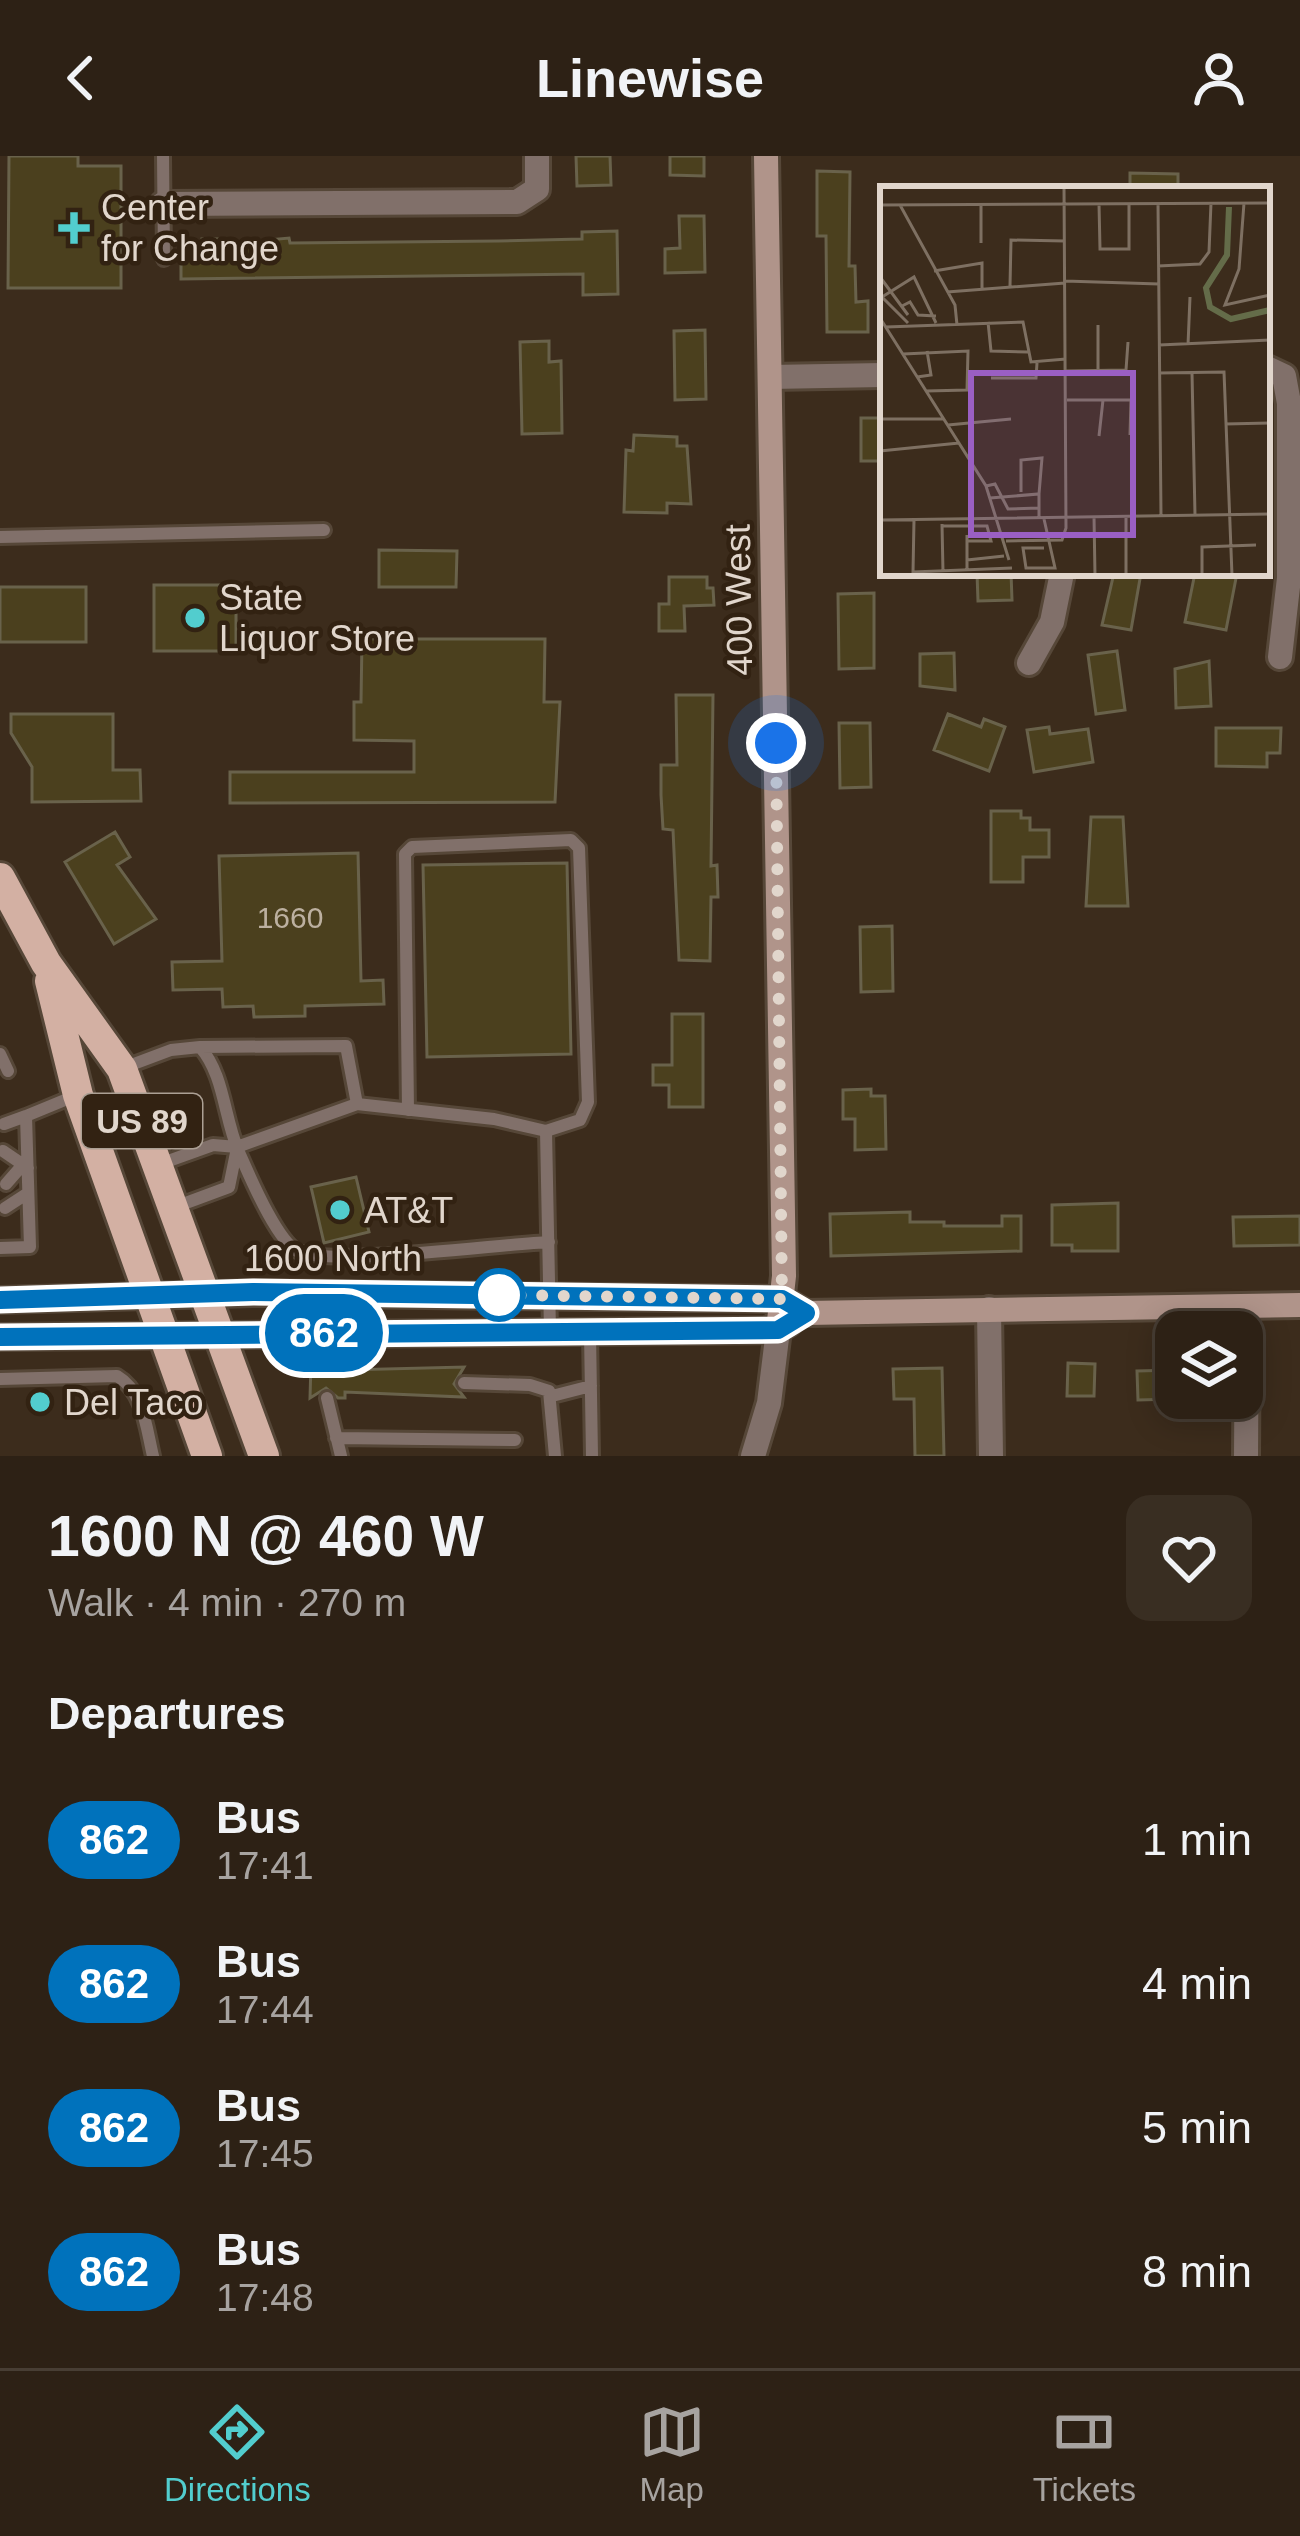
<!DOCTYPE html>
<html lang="en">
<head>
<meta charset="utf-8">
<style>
	:root { --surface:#2d2115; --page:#392e22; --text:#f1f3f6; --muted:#a7a3a0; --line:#483e34; --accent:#52cdce }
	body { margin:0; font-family:Arial,sans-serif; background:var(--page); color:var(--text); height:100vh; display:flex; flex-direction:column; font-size:45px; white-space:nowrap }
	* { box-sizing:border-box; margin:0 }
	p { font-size:39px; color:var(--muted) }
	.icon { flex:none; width:66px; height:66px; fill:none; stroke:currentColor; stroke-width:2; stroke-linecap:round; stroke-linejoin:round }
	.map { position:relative; height:1300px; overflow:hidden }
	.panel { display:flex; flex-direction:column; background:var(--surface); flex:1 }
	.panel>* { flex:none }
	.badge { padding:0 24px; border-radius:39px; font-size:42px; line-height:78px }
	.controls { position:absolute; left:1155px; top:1155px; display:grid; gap:24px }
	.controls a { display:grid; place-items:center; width:108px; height:108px; border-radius:24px; background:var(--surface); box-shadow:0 6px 30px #0003,0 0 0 3px var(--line); font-size:60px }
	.you { position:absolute; width:60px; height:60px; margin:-30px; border:9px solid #fff; border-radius:50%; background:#1a73e8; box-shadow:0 0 0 18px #1a73e833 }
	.map>.badge { position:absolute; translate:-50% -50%; box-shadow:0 0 0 6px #fff }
	h2 { padding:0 48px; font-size:45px; line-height:108px }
	.round { display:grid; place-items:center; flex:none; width:126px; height:126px; border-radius:24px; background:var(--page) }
	.overview { display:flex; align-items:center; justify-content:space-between; height:204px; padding:0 48px }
	h1 { font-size:57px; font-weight:700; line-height:90px }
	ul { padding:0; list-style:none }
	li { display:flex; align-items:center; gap:36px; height:144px; padding:0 48px }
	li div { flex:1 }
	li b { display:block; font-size:45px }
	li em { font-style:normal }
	li .badge { min-width:132px; font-weight:700; text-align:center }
	header { display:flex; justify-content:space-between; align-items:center; height:156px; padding:0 48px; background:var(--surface); font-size:54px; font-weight:700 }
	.tab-bar { display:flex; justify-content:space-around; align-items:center; height:168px; border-top:3px solid var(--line); background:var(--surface); font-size:33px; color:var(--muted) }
	.tab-bar a { display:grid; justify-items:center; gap:6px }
	.tab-bar .selected { color:var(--accent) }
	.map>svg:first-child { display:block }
</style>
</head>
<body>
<header><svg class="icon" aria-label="back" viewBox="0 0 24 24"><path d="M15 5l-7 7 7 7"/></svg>Linewise<svg class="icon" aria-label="person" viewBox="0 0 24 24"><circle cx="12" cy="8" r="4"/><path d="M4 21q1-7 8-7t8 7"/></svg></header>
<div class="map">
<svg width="1300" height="1300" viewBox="0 0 1300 1300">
	<rect width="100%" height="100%" fill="#3c2c1c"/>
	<path fill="#4b401e" stroke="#69624b" stroke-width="3" d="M 9,0 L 78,0 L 78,10 L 121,10 L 121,132 L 8,132 Z
		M 576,0 L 610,0 L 611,29 L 577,30 Z
		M 670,0 L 704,0 L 704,20 L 670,19 Z
		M 817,15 L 850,16 L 849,110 L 855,110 L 856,146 L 868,145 L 868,176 L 827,176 L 826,80 L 817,80 Z
		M 1130,17 L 1178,18 L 1178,33 L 1130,33 Z
		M 679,60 L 704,60 L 705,116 L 665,117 L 665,93 L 680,92 Z
		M 617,75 L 618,138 L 583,139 L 583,118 L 181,123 L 181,89 L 202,89 L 202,83 L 225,83 L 225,88 L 289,82 L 290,87 L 498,85 L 582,83 L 582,76 Z
		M 705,174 L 706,243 L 675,244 L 674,175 Z
		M 549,185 L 549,206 L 561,205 L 562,277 L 522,278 L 520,186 Z
		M 861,262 L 883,262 L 883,305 L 861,305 Z
		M 634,279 L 677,281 L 677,290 L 687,290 L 691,348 L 667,347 L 667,357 L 624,356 L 626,294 L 633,295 Z
		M 379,394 L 457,395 L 456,431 L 379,431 Z
		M 977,417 L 1011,417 L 1012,444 L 978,445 Z
		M 1114,417 L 1141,417 L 1131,474 L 1102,469 Z
		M 1195,417 L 1237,417 L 1226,474 L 1185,466 Z
		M 669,421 L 707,421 L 707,432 L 713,432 L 714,449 L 684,450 L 685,475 L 659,475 L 659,448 L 669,448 Z
		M 154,429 L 236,429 L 236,495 L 154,495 Z
		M 0,431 L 86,431 L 86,486 L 0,486 Z
		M 874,437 L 874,512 L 839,513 L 838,438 Z
		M 362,483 L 545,483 L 544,546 L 560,546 L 555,646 L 230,647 L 230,616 L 414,616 L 414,585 L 354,584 L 354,546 L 361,546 Z
		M 1117,495 L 1125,554 L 1096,558 L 1088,499 Z
		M 954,497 L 955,534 L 920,530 L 920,498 Z
		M 1209,505 L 1211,550 L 1176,552 L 1175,513 Z
		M 676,539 L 713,539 L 711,710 L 717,709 L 718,741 L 711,741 L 710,805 L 679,804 L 673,674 L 663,673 L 661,639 L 661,609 L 677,609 Z
		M 11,558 L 113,558 L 113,614 L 140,614 L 141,645 L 32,646 L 32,611 L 11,577 Z
		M 948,558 L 981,571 L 984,563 L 1005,571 L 989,615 L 934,594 Z
		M 839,567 L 870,567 L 871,631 L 840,632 Z
		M 1049,571 L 1050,578 L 1088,573 L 1093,606 L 1034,616 L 1027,574 Z
		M 1216,572 L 1281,572 L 1280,597 L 1267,597 L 1267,611 L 1216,610 Z
		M 991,655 L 1021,655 L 1021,662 L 1030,662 L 1030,674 L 1049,674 L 1049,701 L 1023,701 L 1023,726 L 991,726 Z
		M 1091,661 L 1123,661 L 1128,750 L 1086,750 Z
		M 115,676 L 130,701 L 117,709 L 156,763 L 114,788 L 65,706 Z
		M 358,697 L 361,825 L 383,824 L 384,848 L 305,850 L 305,860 L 254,861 L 253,850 L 223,851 L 222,833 L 173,834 L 172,806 L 222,805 L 219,700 Z
		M 567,707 L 571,898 L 427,901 L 423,709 Z
		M 892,770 L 893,835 L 861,836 L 860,771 Z
		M 672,858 L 703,858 L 703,951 L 669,951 L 669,929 L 653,929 L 653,909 L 672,909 Z
		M 871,933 L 871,940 L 885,940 L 886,993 L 855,994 L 855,963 L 843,963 L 843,934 Z
		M 356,1021 L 369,1076 L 324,1087 L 311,1031 Z
		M 1118,1047 L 1118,1095 L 1072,1095 L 1072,1089 L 1052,1089 L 1052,1049 Z
		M 910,1056 L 910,1066 L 944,1066 L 944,1070 L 1002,1070 L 1002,1060 L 1021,1060 L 1021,1095 L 831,1100 L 830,1058 Z
		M 1300,1060 L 1300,1089 L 1234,1090 L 1233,1061 Z
		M 311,1207 L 346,1208 L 346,1214 L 464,1211 L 454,1228 L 464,1241 L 345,1236 L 345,1242 L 338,1242 L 326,1232 L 310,1242 Z
		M 1068,1207 L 1095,1208 L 1094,1240 L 1067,1240 Z
		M 942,1212 L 944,1300 L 915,1300 L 914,1243 L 894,1243 L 893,1213 Z
		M 1176,1214 L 1176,1243 L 1138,1244 L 1137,1215 Z"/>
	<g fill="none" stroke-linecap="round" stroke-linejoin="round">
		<g stroke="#564738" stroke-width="18">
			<path id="lane" d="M 163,0 L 164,103
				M 0,381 L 324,374
				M 200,891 L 346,890 L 357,948
				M 0,898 L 8,915
				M 123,912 L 171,894 L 200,891 C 224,918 224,961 238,994 C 248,1016 277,1087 299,1096 C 334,1110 501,1088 549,1086
				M 408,954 L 405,698 L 412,691 L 571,684 L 579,692 L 588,946 L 580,964 L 546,975
				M 4,968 L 26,960
				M 3,995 L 28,1012
				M 160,1008 L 213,989 L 237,991 L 357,948 L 494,963 L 546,975 L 550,1175
				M 6,1028 L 20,1012
				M 175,1051 L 229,1031 L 237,992
				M 5,1052 L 28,1037
				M 0,1092 L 30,1091 L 26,960 L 77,939
				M 590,1177 L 592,1300
				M 0,1223 L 117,1220 C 144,1236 146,1271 153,1300
				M 464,1227 L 530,1229 L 549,1235 L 555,1300
				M 552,1240 L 591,1230
				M 327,1242 L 341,1300
				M 336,1282 L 515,1284"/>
		</g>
		<g stroke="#564738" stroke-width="30">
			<path id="street" d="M 163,48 L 517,46 L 537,33 L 537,0
				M 1267,212 L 1284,220 L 1289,247 L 1289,422 L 1280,501
				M 770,221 L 883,219
				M 1029,507 L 1052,466 L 1062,417
				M 989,1153 L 991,1300
				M 753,1300 L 769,1247 L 778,1174
				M 1246,1300 L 1247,1150"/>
		</g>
		<g stroke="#564738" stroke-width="30">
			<path id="secondary" d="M 766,0 L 784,1120 L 778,1174
				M 0,1144 L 253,1137 L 782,1143 L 806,1157 L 1300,1149
				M 0,1181 L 778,1174 L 789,1167"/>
		</g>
		<g stroke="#564738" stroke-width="36">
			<path id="primary" d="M 0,722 L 46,807 L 122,913 L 264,1300
				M 50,825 L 78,939 L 207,1300"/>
		</g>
		<use href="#lane" stroke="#81706a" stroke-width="12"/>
		<use href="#street" stroke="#81706a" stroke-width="24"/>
		<use href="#secondary" stroke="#b0948a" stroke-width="24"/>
		<use href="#primary" stroke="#d3b0a3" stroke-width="30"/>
	</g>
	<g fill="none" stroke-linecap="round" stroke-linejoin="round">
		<g stroke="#fff" stroke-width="27">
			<path id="line" d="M 0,1144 L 253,1136 L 782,1143 L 806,1157 L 778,1174 L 0,1181"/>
		</g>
		<use href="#line" stroke="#0072bc" stroke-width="18"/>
		<path stroke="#e1d6cc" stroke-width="12" stroke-dasharray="0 21.6" d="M 499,1139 L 782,1143 L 776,587"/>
	</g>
	<g fill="#52cdce" stroke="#322212" stroke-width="4.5">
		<path d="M68 54h12v12h12v12h-12v12h-12v-12h-12v-12h12z"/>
		<circle cx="195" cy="462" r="12"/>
		<circle cx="340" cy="1054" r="12"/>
		<circle cx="40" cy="1246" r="12"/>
	</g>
	<circle fill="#fff" stroke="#0072bc" stroke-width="6" cx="499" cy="1139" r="24"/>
	<g text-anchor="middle" stroke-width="9" stroke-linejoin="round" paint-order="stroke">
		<g font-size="30" fill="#bcb0a0">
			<text x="290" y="772">1660</text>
		</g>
		<rect fill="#322212" stroke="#aca094" stroke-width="3" x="82" y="938" width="120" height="54" rx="9"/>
		<g font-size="33" font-weight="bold" fill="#e1d6cc">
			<text x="142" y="977">US 89</text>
		</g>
		<g font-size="36" fill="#e1d6cc" stroke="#322212" text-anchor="start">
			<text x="101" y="64">Center<tspan x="101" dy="41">for Change</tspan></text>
			<text x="219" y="454">State<tspan x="219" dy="41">Liquor Store</tspan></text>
			<text x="364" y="1067">AT&amp;T</text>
			<text x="64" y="1259">Del Taco</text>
		</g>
		<g font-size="36" fill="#e1d6cc" stroke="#322212">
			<text transform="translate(738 444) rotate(-91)" y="13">400 West</text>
			<text x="333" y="1115">1600 North</text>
		</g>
	</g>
	<g transform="translate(880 30)">
		<rect width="390" height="390" fill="#3c2c1c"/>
		<path fill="none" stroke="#646c49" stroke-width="6" d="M 349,21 L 347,69 L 326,102 L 330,121 L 351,133 L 390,124"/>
		<path fill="none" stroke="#7e7062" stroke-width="3" d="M 278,17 L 281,330M 364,17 L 359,83 L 345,119 L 390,109M 219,18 L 220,63 L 249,63 L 249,18M 0,19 L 390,17M 20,19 L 75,119 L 77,139M 101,19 L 101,57M 278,80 L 320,78 L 329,66 L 331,17M 54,85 L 102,77 L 102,102M 0,91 L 28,129M 185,95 L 279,98M 130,100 L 131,54 L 185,55M 67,106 L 185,97M 22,120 L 30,116 L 38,129 L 56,130M 0,132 L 106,300 L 129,374M 108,136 L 111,165 L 148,166M 28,137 L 2,111 L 34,91 L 56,137M 218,139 L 218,184M 6,141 L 143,136 L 151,176 L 186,173M 279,159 L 390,154M 308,159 L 310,111M 23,168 L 88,165 L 87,204 L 46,205M 186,185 L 246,184 L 248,156M 279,187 L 344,186 L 352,389 L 390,389M 312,187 L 315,329M 37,191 L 51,189 L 47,165M 111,192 L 156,192 L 157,177M 187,214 L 251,214 L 250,249M 0,233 L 64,233M 345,238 L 390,237M 68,239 L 131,233M 219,250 L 223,214M 0,265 L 79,257M 106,300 L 115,298 L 128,323 L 159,322M 141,306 L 141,274 L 162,272 L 159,308M 110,312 L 159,308 L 159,333M 214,330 L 215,390M 164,333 L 175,382 L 146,382 L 143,362 L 164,362M 0,334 L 390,328M 34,334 L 33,386 L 132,382M 62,338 L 63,386M 62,340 L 107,340 L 111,355 L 87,355M 87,349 L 87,385M 126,355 L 182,354 L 186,342 L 184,0M 87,374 L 124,370M 246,390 L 246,330M 322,390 L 322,361 L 376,359"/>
		<path fill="#9a5fc3" fill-opacity="0.15" stroke="#9a5fc3" stroke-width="6" d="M 91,187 L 253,187 L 253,349 L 91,349 Z"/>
		<rect width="390" height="390" fill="none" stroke="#e1d6cc" stroke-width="6"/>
	</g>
</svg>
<div class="controls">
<a><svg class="icon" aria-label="layers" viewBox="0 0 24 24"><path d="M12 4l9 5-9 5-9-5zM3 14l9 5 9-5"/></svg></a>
</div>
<div class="you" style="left:776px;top:587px"></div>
<b class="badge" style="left:324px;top:1177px;background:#0072bc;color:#fff">862</b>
</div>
<section class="panel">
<div class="overview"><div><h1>1600 N @ 460 W</h1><p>Walk · 4 min · 270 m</p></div><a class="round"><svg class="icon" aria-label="heart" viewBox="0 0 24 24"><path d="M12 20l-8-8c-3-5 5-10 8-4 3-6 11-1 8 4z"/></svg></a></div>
<h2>Departures</h2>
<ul>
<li><span class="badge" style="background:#0072bc;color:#fff">862</span><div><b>Bus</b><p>17:41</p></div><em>1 min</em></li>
<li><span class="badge" style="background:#0072bc;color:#fff">862</span><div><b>Bus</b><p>17:44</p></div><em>4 min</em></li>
<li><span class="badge" style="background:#0072bc;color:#fff">862</span><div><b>Bus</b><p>17:45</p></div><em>5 min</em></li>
<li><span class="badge" style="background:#0072bc;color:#fff">862</span><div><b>Bus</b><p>17:48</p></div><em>8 min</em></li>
</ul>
</section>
<nav class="tab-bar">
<a class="selected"><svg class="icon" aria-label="directions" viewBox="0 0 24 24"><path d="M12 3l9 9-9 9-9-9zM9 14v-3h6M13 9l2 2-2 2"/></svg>Directions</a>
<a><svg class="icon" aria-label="map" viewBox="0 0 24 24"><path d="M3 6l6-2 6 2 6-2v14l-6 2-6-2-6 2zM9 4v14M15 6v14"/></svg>Map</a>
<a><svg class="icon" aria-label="tickets" viewBox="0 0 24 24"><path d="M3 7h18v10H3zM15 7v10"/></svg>Tickets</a>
</nav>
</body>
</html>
